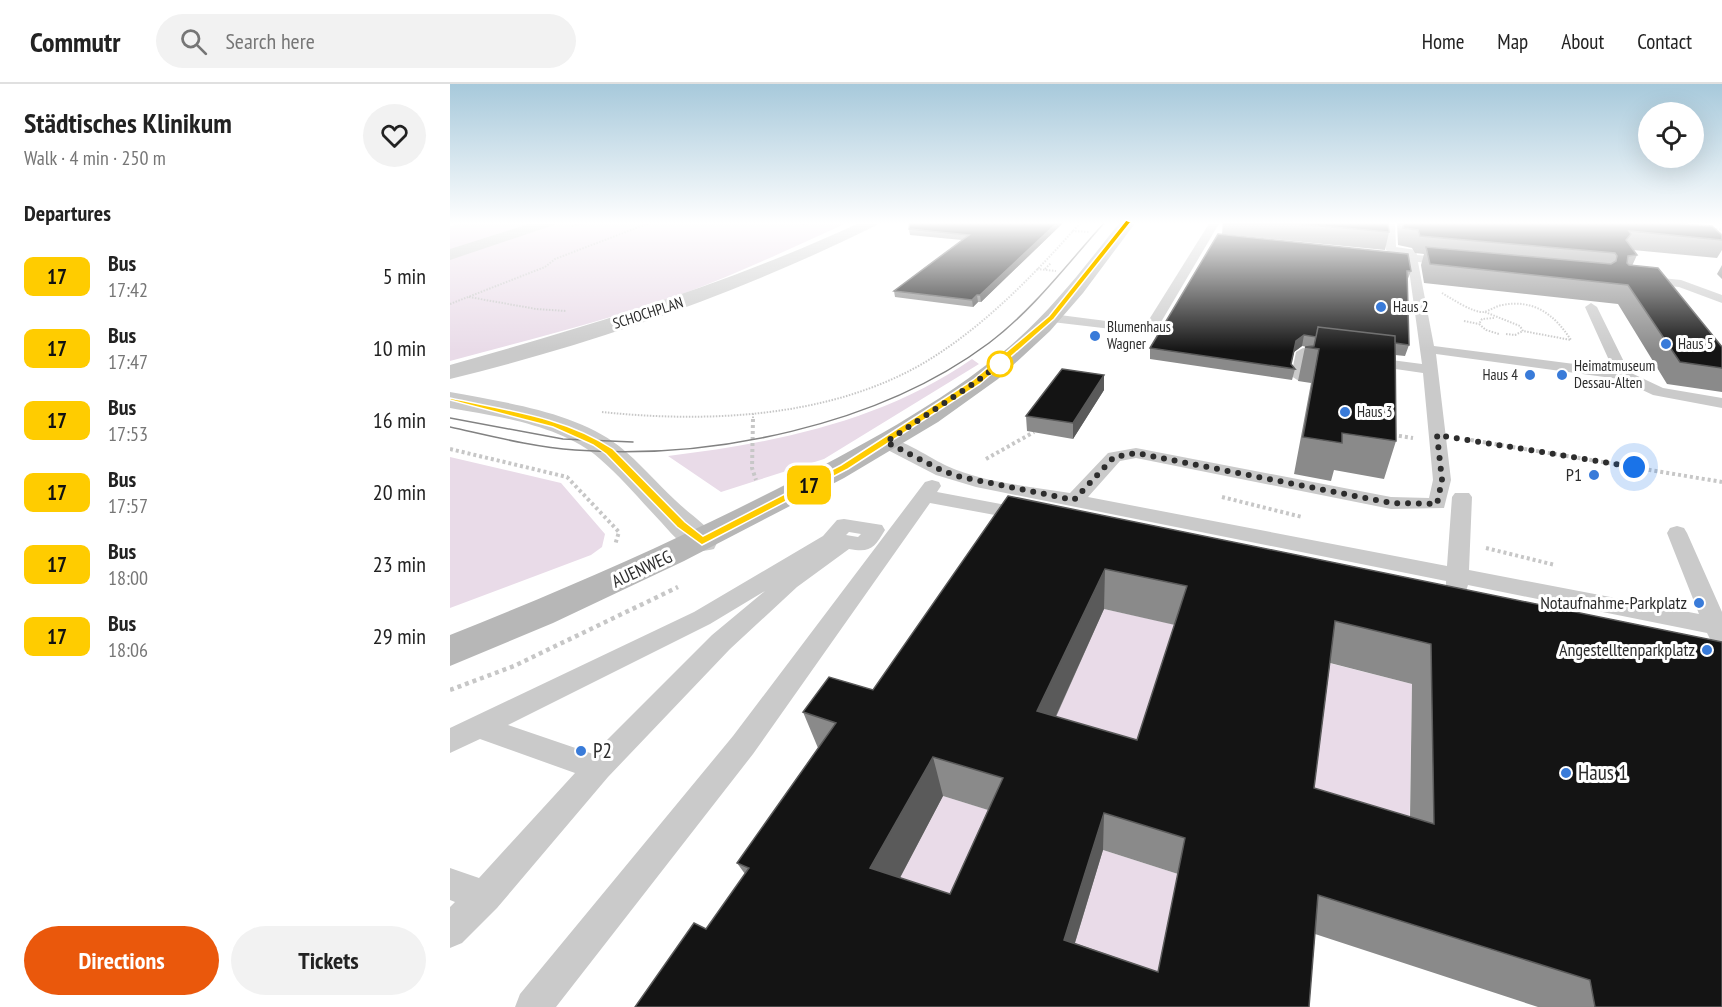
<!DOCTYPE html>
<html lang="en">
<head>
<meta charset="utf-8">
<style>
	:root { --surface:#fff; --page:#f2f2f2; --text:#222; --muted:#767676; --line:#e0e0e0; --accent:#ea580c }
	body { margin:0; font-family:"PT Sans Narrow",sans-serif; background:var(--page); color:var(--text); height:100vh; display:flex; flex-direction:column; font-size:22px; white-space:nowrap }
	* { box-sizing:border-box; margin:0 }
	p { font-size:20px; color:var(--muted) }
	.icon { flex:none; width:33px; height:33px; fill:none; stroke:currentColor; stroke-width:2; stroke-linecap:round; stroke-linejoin:round }
	.map { position:relative; flex:1; overflow:hidden }
	.sheet { display:flex; flex-direction:column; background:var(--surface); width:450px }
	.sheet>* { flex:none }
	.badge { padding:0 12px; border-radius:9px; font-size:21px; line-height:39px }
	.tools { position:absolute; left:1188px; top:18px; display:grid; gap:12px }
	.tools a { display:grid; place-items:center; width:66px; height:66px; border-radius:50%; background:var(--surface); box-shadow:0 6px 24px #0002; font-size:30px }
	.you { position:absolute; width:30px; height:30px; margin:-15px; border:4px solid #fff; border-radius:50%; background:#1a73e8; box-shadow:0 0 0 9px #1a73e833 }
	.map>.badge { position:absolute; translate:-50% -50%; box-shadow:0 0 0 3px #fff }
	h2 { padding:0 24px; font-size:22px; line-height:54px }
	.round { display:grid; place-items:center; flex:none; width:63px; height:63px; border-radius:32px; background:var(--page) }
	.headline { display:flex; align-items:center; justify-content:space-between; height:102px; padding:0 24px }
	h1 { font-size:28px; font-weight:800; line-height:45px }
	.action { display:flex; gap:12px; margin-top:auto; padding:12px 24px }
	.action a { flex:1; height:69px; border-radius:36px; background:var(--accent); color:#fff; font-size:24px; font-weight:800; line-height:69px; text-align:center }
	.action a+a { background:var(--page); color:var(--text) }
	ul { padding:0; list-style:none }
	li { display:flex; align-items:center; gap:18px; height:72px; padding:0 24px }
	li div { flex:1 }
	li b { display:block; font-size:22px }
	li em { font-style:normal }
	li .badge { min-width:66px; font-weight:700; text-align:center }
	header { display:flex; align-items:center; gap:36px; box-sizing:border-box; height:84px; padding:0 30px; background:var(--surface); border-bottom:2px solid var(--line) }
	header strong { font-size:28px }
	nav { display:flex; gap:33px; margin-inline-start:auto; font-size:21px }
	.search { width:420px; height:54px; background:var(--page); display:flex; align-items:center; gap:15px; box-sizing:border-box; padding:0 21px; border-radius:33px; color:var(--muted); font-size:22px }
	main { display:flex; flex:1; min-height:0 }
	.map>svg:first-child { display:block }
</style>
</head>
<body>
<header>
<strong>Commutr</strong>
<div class="search"><svg class="icon" aria-label="search" viewBox="0 0 24 24"><circle cx="10" cy="10" r="6"/><path d="M15 15l6 6"/></svg>Search here</div>
<nav><a>Home</a><a>Map</a><a>About</a><a>Contact</a></nav>
</header>
<main>
<section class="sheet">
<div class="headline"><div><h1>Städtisches Klinikum</h1><p>Walk · 4 min · 250 m</p></div><a class="round"><svg class="icon" aria-label="heart" viewBox="0 0 24 24"><path d="M12 20l-8-8c-3-5 5-10 8-4 3-6 11-1 8 4z"/></svg></a></div>
<h2>Departures</h2>
<ul>
<li><span class="badge" style="background:#fc0;color:#111">17</span><div><b>Bus</b><p>17:42</p></div><em>5 min</em></li>
<li><span class="badge" style="background:#fc0;color:#111">17</span><div><b>Bus</b><p>17:47</p></div><em>10 min</em></li>
<li><span class="badge" style="background:#fc0;color:#111">17</span><div><b>Bus</b><p>17:53</p></div><em>16 min</em></li>
<li><span class="badge" style="background:#fc0;color:#111">17</span><div><b>Bus</b><p>17:57</p></div><em>20 min</em></li>
<li><span class="badge" style="background:#fc0;color:#111">17</span><div><b>Bus</b><p>18:00</p></div><em>23 min</em></li>
<li><span class="badge" style="background:#fc0;color:#111">17</span><div><b>Bus</b><p>18:06</p></div><em>29 min</em></li>
</ul>
<div class="action"><a>Directions</a><a>Tickets</a></div>
</section>
<div class="map">
<svg width="1272" height="923" viewBox="0 0 1272 923">
	<rect width="100%" height="100%" fill="#fff"/>
	<path fill="#e9dbe8" d="M 16,138 L 399,138 C 344,163 289,189 232,210 C 156,237 77,256 0,277 L 0,142 Z
		M 522,275 L 529,280 L 374,375 L 271,408 L 218,372 C 325,359 433,337 522,275 Z
		M 0,373 L 111,399 L 155,450 L 152,463 L 141,471 L 0,524 Z
		M 654,525 L 732,542 L 684,695 L 590,667 Z
		M 871,577 L 962,600 L 959,777 L 849,742 Z
		M 493,712 L 558,732 L 511,844 L 436,820 Z
		M 653,766 L 728,790 L 703,918 L 616,888 Z"/>
	<g fill="none" stroke-linecap="round" stroke-linejoin="round">
		<path stroke="#c7c7c7" stroke-width="2" stroke-dasharray="1.5 1.5" stroke-linecap="butt" d="M 335,138 L 358,140
			M 122,142 L 136,138
			M 1260,144 L 1272,146
			M 622,147 L 639,148
			M 587,185 L 606,187
			M 595,185 L 601,179
			M 992,209 C 1002,215 1023,229 1034,228 C 1039,227 1046,222 1052,221 C 1084,215 1104,230 1121,256 L 1073,247
			M 19,213 L 86,225 L 116,227
			M 0,220 L 95,183 L 105,175 L 202,138
			M 1035,228 L 1070,242 L 1073,247 L 1065,251 L 1056,250
			M 1044,234 L 1032,235 L 1029,240 L 1036,246 L 1049,250
			M 1014,237 L 1029,240
			M 152,328 C 257,339 378,334 472,280 C 533,244 584,191 631,138
			M 303,337 L 303,329"/>
		<path stroke="#c7c7c7" stroke-width="4" stroke-dasharray="3 3" stroke-linecap="butt" d="M 303,335 L 302,384 L 306,396
			M 943,351 L 963,354
			M 1015,355 L 1272,398
			M 0,365 L 117,393 L 169,448 L 165,461
			M 536,375 L 584,348
			M 772,413 L 852,433
			M 1036,464 L 1105,481"/>
		<path stroke="#c7c7c7" stroke-width="4.5" stroke-dasharray="4 4" stroke-linecap="butt" d="M 0,606 L 64,582 L 228,503"/>
		<path fill="#cacaca" fill-rule="evenodd" d="M 760,138 L 770,138 L 704,250 L 602,238 L 595,234 L 602,230 L 695,242 Z
			M 935,138 L 945,138 L 946,163 L 966,166 L 967,171 L 1000,174 L 1006,177 L 1000,180 L 968,178 L 984,262 L 1163,285 L 1135,223 L 1141,219 L 1147,223 L 1179,288 L 1213,304 L 1272,314 L 1272,324 L 1203,311 L 1169,295 L 986,270 L 1001,396 L 994,424 L 941,425 L 686,374 L 670,377 L 638,413 L 997,482 L 1002,413 L 1005,409 L 1019,409 L 1022,413 L 1019,486 L 1249,530 L 1217,449 L 1220,444 L 1227,442 L 1234,444 L 1237,449 L 1272,528 L 1272,559 L 1261,557 L 1257,549 L 1018,501 L 1015,510 L 1007,512 L 999,510 L 996,504 L 996,497 L 526,403 L 486,391 L 430,362 L 427,358 L 430,354 C 446,350 481,375 497,382 C 534,399 580,402 620,409 L 658,369 L 686,364 L 941,413 L 979,414 L 983,396 L 973,289 L 918,281 L 911,277 L 918,273 L 972,280 L 957,171 L 941,169 L 936,166 Z
			M 1192,192 L 1231,196 L 1272,211 L 1272,219 L 1229,203 L 1188,199 L 1186,196 Z
			M 853,264 L 881,268 L 888,272 L 881,276 L 859,273 L 857,292 L 849,297 L 841,292 L 846,268 Z
			M 482,396 L 489,398 L 491,402 L 487,408 L 577,425 L 584,427 L 587,431 L 584,435 L 577,437 L 480,419 L 303,670 L 106,923 L 65,923 L 70,910 L 283,652 L 475,398 Z
			M 394,435 L 432,441 L 435,446 C 424,464 421,469 399,465 L 347,503 L 280,565 L 158,693 L 47,824 L 12,859 L 0,864 L 0,823 L 5,818 L 0,816 L 0,784 L 29,794 L 125,689 L 30,655 L 0,669 L 0,644 L 244,528 L 373,452 L 387,436 ZM 399,448 L 411,450 L 408,453 L 396,451 ZM 315,507 L 262,551 L 143,670 L 58,641 L 260,540 Z"/>
		<path fill="#cacaca" fill-rule="evenodd" d="M 85,138 L 107,138 L 104,141 L 0,176 L 0,165 Z
			M 411,138 L 430,138 L 427,141 C 292,208 147,259 0,295 L 0,281 C 140,242 278,200 411,138 Z
			M 0,308 C 53,318 126,328 169,362 C 189,378 207,399 225,416 C 239,430 258,441 268,457 L 264,465 C 256,467 249,468 241,465 C 230,460 219,447 211,438 C 191,417 172,394 150,375 C 113,342 47,332 0,324 Z"/>
		<path fill="#b7b7b7" fill-rule="evenodd" d="M 670,138 L 686,138 L 633,209 L 600,247 L 548,295 L 488,338 L 394,394 L 234,477 L 103,539 L 0,582 L 0,551 C 111,507 221,459 327,405 C 408,364 489,321 559,263 C 602,226 636,181 670,138 Z"/>
		<path stroke="#828282" stroke-width="1.5" d="M 1254,138 L 1272,139
			M 0,334 L 113,355 L 183,358
			M 0,343 C 41,352 83,363 125,366 C 261,376 428,342 539,259 C 584,225 618,179 655,138"/>
	</g>
	<path fill="#8a8a8a" fill-rule="evenodd" d="M 614,138 L 531,218 L 528,218 L 523,223 L 445,213 L 444,207 L 512,156 L 460,151 L 459,145 Z
		M 773,138 L 938,138 L 939,148 L 935,166 L 772,150 Z
		M 947,138 L 1240,138 L 1238,140 L 1272,151 L 1272,166 L 1267,174 L 1183,166 L 1187,171 L 1182,182 L 1272,263 L 1272,308 L 1217,300 L 1168,220 L 974,199 L 971,181 L 974,170 L 965,169 L 962,164 L 948,161 Z
		M 768,150 L 961,187 L 957,197 L 959,261 L 955,272 L 945,271 L 946,357 L 934,395 L 884,386 L 881,397 L 844,390 L 861,299 L 848,297 L 855,263 L 858,263 L 852,262 L 844,268 L 841,280 L 845,285 L 842,296 L 700,275 L 700,264 Z
		M 1272,181 L 1272,195 L 1267,190 Z
		M 654,291 L 654,306 L 623,355 L 577,347 L 576,332 Z
		M 558,412 L 1272,558 L 1272,923 L 1088,923 L 865,850 L 859,923 L 256,845 L 295,790 L 287,779 L 368,664 L 353,628 L 423,606 ZM 654,525 L 725,541 L 687,656 L 606,633 ZM 880,579 L 962,600 L 960,733 L 864,704 ZM 493,712 L 538,726 L 500,810 L 450,794 ZM 653,766 L 728,790 L 708,888 L 625,859 Z"/>
	<path fill="#5a5a5a" d="M 608,138 L 614,138 L 531,218 L 530,211 Z
		M 527,211 L 528,218 L 523,223 L 522,216 Z
		M 854,251 L 852,262 L 844,268 L 846,257 Z
		M 654,291 L 654,306 L 623,355 L 623,339 Z
		M 655,485 L 654,525 L 590,667 L 587,627 Z
		M 483,673 L 493,712 L 436,820 L 420,784 Z
		M 654,729 L 653,766 L 616,888 L 614,856 Z"/>
	<path fill="#141414" stroke="#5a5a5a" stroke-width="1.5" fill-rule="evenodd" d="M 460,138 L 608,138 L 530,211 L 527,211 L 522,216 L 444,207 L 519,151 L 459,145 Z
		M 825,138 L 938,138 L 939,148 Z
		M 953,138 L 1202,138 L 1262,142 L 1272,151 L 1272,156 L 1179,147 L 1181,150 L 1176,156 L 1187,171 L 1178,172 L 1177,179 L 1179,181 L 1208,184 L 1272,263 L 1272,284 L 1230,278 L 1178,201 L 980,180 L 976,163 L 1161,180 L 1166,177 L 1167,172 L 1165,169 L 970,152 L 968,146 L 953,144 Z
		M 768,150 L 958,170 L 961,187 L 957,187 L 959,261 L 945,259 L 945,252 L 868,243 L 866,253 L 854,251 L 846,257 L 841,280 L 845,285 L 700,264 Z
		M 868,243 L 945,252 L 946,357 L 892,349 L 892,359 L 853,353 L 869,265 L 855,263 L 864,262 Z
		M 612,285 L 654,291 L 623,339 L 576,332 Z
		M 558,412 L 1272,558 L 1272,923 L 1145,923 L 1140,896 L 868,811 L 859,923 L 185,923 L 244,839 L 256,845 L 299,784 L 287,779 L 386,639 L 353,628 L 379,593 L 423,606 ZM 655,485 L 737,502 L 687,656 L 587,627 ZM 885,537 L 981,560 L 984,740 L 864,704 ZM 483,673 L 553,694 L 500,810 L 420,784 ZM 654,729 L 735,754 L 708,888 L 614,856 Z"/>
	<linearGradient id="sky" x2="0" y2="1"><stop stop-color="#a7c9db"/><stop offset="0.52" stop-color="#fff"/><stop offset="1" stop-color="#fff" stop-opacity="0"/></linearGradient>
	<rect width="1272" height="267" fill="url(#sky)"/>
	<path fill="#fc0" stroke="#fff" stroke-width="1.5" d="M 676,136 L 681,138 L 604,235 L 530,300 L 398,385 L 252,461 L 227,443 L 156,370 L 143,361 L 103,343 L 0,316 L 0,314 C 55,326 115,333 163,365 L 235,438 L 253,452 L 391,381 L 523,296 L 599,232 Z"/>
	<g fill="none" stroke-linecap="round" stroke-linejoin="round">
		<path stroke="#2d2d2d" stroke-width="6" stroke-dasharray="0 10.8" d="M 550,280 L 557,274 L 526,298 L 436,358 L 493,387 L 511,393 L 624,416 L 664,373 L 686,369 L 941,419 L 987,420 L 992,396 L 987,351 L 1184,383"/>
	</g>
	<g fill="#397bd9" stroke="#fff" stroke-width="2">
		<circle cx="931" cy="223" r="6"/>
		<circle cx="645" cy="252" r="6"/>
		<circle cx="1216" cy="260" r="6"/>
		<circle cx="1080" cy="291" r="6"/>
		<circle cx="1112" cy="291" r="6"/>
		<circle cx="895" cy="328" r="6"/>
		<circle cx="1144" cy="391" r="6"/>
		<circle cx="1249" cy="519" r="6"/>
		<circle cx="1257" cy="566" r="6"/>
		<circle cx="131" cy="667" r="6"/>
		<circle cx="1116" cy="689" r="6"/>
	</g>
	<circle fill="#fff" stroke="#fc0" stroke-width="3" cx="550" cy="280" r="12"/>
	<g text-anchor="middle" stroke-width="6" stroke-linejoin="round" paint-order="stroke">
		<g font-size="15" fill="#2d2d2d" stroke="#fff" text-anchor="start">
			<text x="943" y="228">Haus 2</text>
			<text x="657" y="248">Blumenhaus<tspan x="657" dy="17">Wagner</tspan></text>
			<text x="1228" y="265">Haus 5</text>
			<text x="1124" y="287">Heimatmuseum<tspan x="1124" dy="17">Dessau-Alten</tspan></text>
			<text x="1068" y="296" text-anchor="end">Haus 4</text>
			<text x="907" y="333">Haus 3</text>
		</g>
		<g font-size="15" fill="#2d2d2d" stroke="#fff">
			<text transform="translate(198 229) rotate(-18)" y="5">SCHOCHPLAN</text>
		</g>
		<g font-size="18" fill="#2d2d2d" stroke="#fff" text-anchor="end">
			<text x="1132" y="397">P1</text>
			<text x="1237" y="525">Notaufnahme-Parkplatz</text>
			<text x="1245" y="572">Angestelltenparkplatz</text>
		</g>
		<g font-size="18" fill="#2d2d2d" stroke="#fff">
			<text transform="translate(192 485) rotate(-25)" y="6">AUENWEG</text>
		</g>
		<g font-size="21" fill="#2d2d2d" stroke="#fff" text-anchor="start">
			<text x="143" y="674">P2</text>
			<text x="1128" y="696">Haus 1</text>
		</g>
	</g>
</svg>
<div class="tools">
<a><svg class="icon" aria-label="locate" viewBox="0 0 24 24"><circle cx="12" cy="12" r="6"/><path d="M12 2v4M12 18v4M2 12h4M18 12h4"/></svg></a>
</div>
<div class="you" style="left:1184px;top:383px"></div>
<b class="badge" style="left:359px;top:401px;background:#fc0;color:#111">17</b>
</div>
</main>
</body>
</html>
